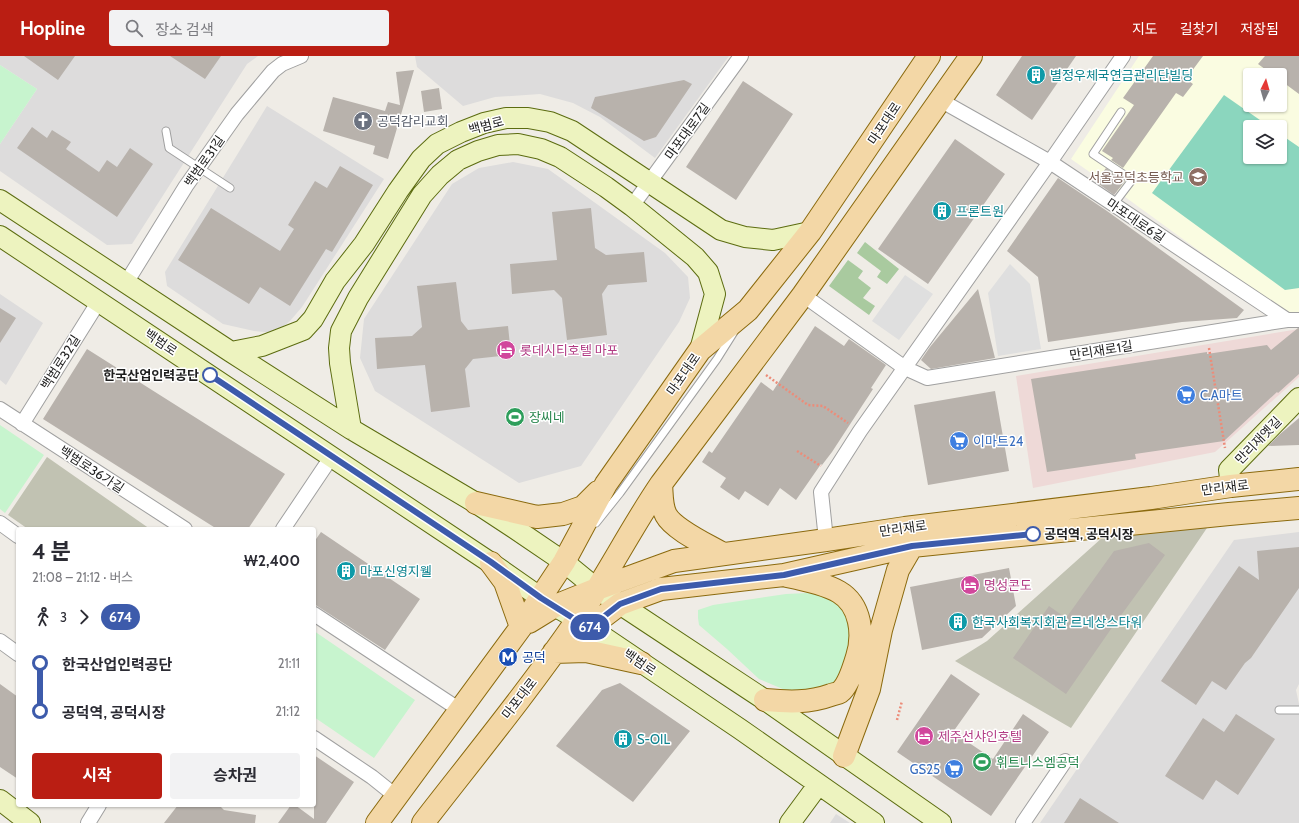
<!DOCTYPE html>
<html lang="ko">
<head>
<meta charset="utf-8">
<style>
	:root { --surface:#fff; --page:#f2f2f3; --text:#2b2b33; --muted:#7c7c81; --accent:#ba1e13 }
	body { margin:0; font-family:Cabin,"Noto Sans KR",sans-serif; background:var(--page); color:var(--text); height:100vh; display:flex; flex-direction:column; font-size:15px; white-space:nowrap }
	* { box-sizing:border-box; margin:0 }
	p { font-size:13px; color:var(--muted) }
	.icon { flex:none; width:22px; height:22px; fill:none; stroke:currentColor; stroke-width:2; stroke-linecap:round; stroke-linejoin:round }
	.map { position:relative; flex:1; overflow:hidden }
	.side { position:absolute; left:16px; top:471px; width:300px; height:280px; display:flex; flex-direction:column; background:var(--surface); border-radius:4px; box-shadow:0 1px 3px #0004 }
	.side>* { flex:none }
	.badge { padding:0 8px; border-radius:13px; font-size:14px; line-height:26px }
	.needle { width:26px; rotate:5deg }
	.fabs { position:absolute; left:1243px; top:12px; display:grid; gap:8px }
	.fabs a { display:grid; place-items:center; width:44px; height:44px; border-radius:4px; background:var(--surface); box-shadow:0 1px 3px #0004; font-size:20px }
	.map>.badge { position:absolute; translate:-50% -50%; box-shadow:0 0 0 2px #fff }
	.legs { display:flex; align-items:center; gap:6px; height:44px; padding:0 16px; font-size:13px }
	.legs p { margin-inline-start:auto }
	.summary { display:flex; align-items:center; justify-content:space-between; height:68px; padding:0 16px }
	h1 { font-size:22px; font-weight:700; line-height:30px }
	.button { display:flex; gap:8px; margin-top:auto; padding:8px 16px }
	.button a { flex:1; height:46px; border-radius:4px; background:var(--accent); color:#fff; font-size:16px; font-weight:700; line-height:46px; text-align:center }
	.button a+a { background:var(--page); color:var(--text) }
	ul { padding:0 16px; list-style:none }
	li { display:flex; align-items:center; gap:14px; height:48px; font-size:15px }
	li i { display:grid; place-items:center; width:6px; height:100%; margin:0 5px; background:currentColor }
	li i::after { content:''; width:10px; height:10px; margin:-5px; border:3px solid; border-radius:50%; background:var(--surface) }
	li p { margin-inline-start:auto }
	li:first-child i { background:linear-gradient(#0000 50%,currentColor 0) }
	li:last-child i { background:linear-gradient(currentColor 50%,#0000 0) }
	header { display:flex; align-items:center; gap:24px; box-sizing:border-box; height:56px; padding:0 20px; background:var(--accent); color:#fff }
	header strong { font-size:19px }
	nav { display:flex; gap:22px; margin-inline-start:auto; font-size:14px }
	.search { width:280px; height:36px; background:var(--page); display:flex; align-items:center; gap:10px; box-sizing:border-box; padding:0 14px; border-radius:4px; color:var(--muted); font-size:15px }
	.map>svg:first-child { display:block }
</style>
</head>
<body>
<header>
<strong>Hopline</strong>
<div class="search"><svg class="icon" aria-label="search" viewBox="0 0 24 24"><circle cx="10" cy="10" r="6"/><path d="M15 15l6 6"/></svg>장소 검색</div>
<nav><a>지도</a><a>길찾기</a><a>저장됨</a></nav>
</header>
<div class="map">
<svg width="1299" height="767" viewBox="0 0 1299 767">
	<rect width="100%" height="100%" fill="#efece6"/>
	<path fill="#dddcdc" d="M 0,0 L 258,0 L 247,8 L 132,188 L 107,189 L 0,115 L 0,88 L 37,33 L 0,9 Z
		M 415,0 L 729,0 L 655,102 L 600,61 L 573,47 L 540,38 L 495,41 L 463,50 L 417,11 Z
		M 267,50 L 384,123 L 302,251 L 290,265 L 275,277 L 254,275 L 223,268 L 167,230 L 165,216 Z
		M 513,106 L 548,113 L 665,197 L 688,221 L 690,242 L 679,266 L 581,410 L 519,427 L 375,335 L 360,302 L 364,263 L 452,128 L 479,112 Z
		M 0,238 L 43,267 L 6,329 L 0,324 Z
		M 1299,476 L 1299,628 L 1296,634 L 1299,648 L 1299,767 L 1040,767 L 1234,484 Z
		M 836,758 L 850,767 L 830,767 Z"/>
	<path fill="#eed9d7" d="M 1299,273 L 1299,321 L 1215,396 L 1033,432 L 1016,320 Z"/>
	<path fill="#fafce1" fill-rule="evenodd" d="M 1139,0 L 1299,0 L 1299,257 L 1286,258 L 1121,138 L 1071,103 ZM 1250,19 L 1280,19 L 1280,49 L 1250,49 ZM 1250,71 L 1280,71 L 1280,101 L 1250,101 Z"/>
	<path fill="#c1c2b2" d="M 47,401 L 150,473 L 28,473 L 8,459 Z
		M 1209,469 L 1071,672 L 955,605 L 987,585 L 1103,481 Z"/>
	<path fill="#a9ca9f" d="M 865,186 L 899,213 L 887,228 L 877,221 L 881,215 L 857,197 Z
		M 848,204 L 863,215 L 858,222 L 871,232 L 863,242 L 875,250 L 869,259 L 829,230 Z"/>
	<path fill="#c7f4ce" d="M 0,9 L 37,33 L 0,88 Z
		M 0,369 L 44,399 L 5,457 L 0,453 Z
		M 807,537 L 827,539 L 843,546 L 856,578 L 844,619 L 830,629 L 808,634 L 785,634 L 759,623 L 727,593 L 699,569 L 698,562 L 698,554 L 713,549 L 786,538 Z
		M 314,575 L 415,644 L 374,702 L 314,661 Z"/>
	<path fill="#8bd6be" d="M 1224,39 L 1270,71 L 1250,71 L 1250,101 L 1280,101 L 1280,78 L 1299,91 L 1299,232 L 1285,234 L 1152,137 Z"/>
	<path fill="#dfdfdf" d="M 1010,208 L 1030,228 L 1041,293 L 998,300 L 988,237 Z
		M 905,219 L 933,238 L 899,284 L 872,265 Z"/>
	<path fill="#b8b2ac" d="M 24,0 L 75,0 L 58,24 Z
		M 170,0 L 221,0 L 205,23 Z
		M 1022,0 L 1076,0 L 1032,64 L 996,39 Z
		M 1153,0 L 1203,0 L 1186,23 L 1193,28 L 1183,41 L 1176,37 L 1123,112 L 1111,104 L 1113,102 L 1102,95 L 1134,49 L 1123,42 Z
		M 1265,0 L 1299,0 L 1299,38 L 1280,24 L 1280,19 L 1273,19 L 1258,8 Z
		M 414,14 L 388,103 L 373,98 L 375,90 L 323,75 L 333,41 L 385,55 L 388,46 L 400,49 L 396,16 Z
		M 684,24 L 692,28 L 656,81 L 644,85 L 591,52 L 595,41 Z
		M 743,25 L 793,58 L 736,144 L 686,111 Z
		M 439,32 L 442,53 L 424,56 L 421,35 Z
		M 32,71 L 47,82 L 52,74 L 71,86 L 66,93 L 99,116 L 107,104 L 117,111 L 130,92 L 153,108 L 117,161 L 17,92 Z
		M 955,83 L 1005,118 L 928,228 L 878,193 Z
		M 340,110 L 373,129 L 332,196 L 326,193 L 290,250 L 260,231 L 249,248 L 178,204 L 211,152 L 280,195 L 294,173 L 288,169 L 315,125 L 327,132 Z
		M 1106,112 L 1125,125 L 1114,139 L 1096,126 Z
		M 1058,122 L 1107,155 L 1244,254 L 1237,262 L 1182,266 L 1048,286 L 1038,221 L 1007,195 Z
		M 591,152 L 595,192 L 606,199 L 644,196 L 647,226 L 608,229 L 602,238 L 607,279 L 567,284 L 562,242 L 554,234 L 512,238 L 510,208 L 557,204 L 552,156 Z
		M 456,226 L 461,265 L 468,274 L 508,270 L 511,299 L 473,303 L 465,313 L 470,351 L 431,356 L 425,309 L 377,313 L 375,282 L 412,280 L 422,271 L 417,230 Z
		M 978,233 L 995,302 L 931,313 L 921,304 L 930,291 Z
		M 0,252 L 16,262 L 0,287 Z
		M 815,270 L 844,290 L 849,283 L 886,309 L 871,332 L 873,333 L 832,396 L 822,409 L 821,408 L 796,444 L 780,432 L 768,450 L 745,435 L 739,444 L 720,431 L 726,422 L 702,406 L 709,395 L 712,397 L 761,326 L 773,335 Z
		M 1298,272 L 1299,272 L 1299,318 L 1278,337 L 1277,336 L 1224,385 L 1135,398 L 1136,403 L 1047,416 L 1031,323 L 1207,296 L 1207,298 L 1267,289 L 1271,294 Z
		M 87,293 L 285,418 L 248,473 L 217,473 L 43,363 Z
		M 995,335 L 1009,415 L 928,429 L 914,349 Z
		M 1299,362 L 1299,389 L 1268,390 L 1279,379 Z
		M 321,476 L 420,543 L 385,594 L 314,548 L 314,486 Z
		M 1149,487 L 1165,499 L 1111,573 L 1066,638 L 1013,602 L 1049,550 L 1066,562 L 1114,495 Z
		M 1299,491 L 1299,532 L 1251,602 L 1245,607 L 1226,634 L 1212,625 L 1196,649 L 1161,625 L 1239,510 L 1259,524 L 1257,495 Z
		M 1009,512 L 1016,550 L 982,582 L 922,594 L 910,531 Z
		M 951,618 L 980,638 L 953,676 L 993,703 L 1023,658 L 1049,676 L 991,760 L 897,696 Z
		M 620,627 L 690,675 L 633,746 L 556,690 L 602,634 Z
		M 0,628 L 18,641 L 18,723 L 0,711 Z
		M 1236,658 L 1275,683 L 1238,739 L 1216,724 L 1203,744 L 1165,720 L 1203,662 L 1224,676 Z
		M 314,699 L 354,726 L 326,767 L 278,767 L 291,749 L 295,749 L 314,763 Z
		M 1080,742 L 1119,767 L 1064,767 Z
		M 178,749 L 219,749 L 224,754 L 256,759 L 255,767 L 164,767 Z"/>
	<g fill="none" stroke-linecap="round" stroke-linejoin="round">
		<g stroke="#a0a0a0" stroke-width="9">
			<path id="lane" d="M 166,75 L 169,92 L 230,132
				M 1113,149 L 1132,124 L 1093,98 L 1121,56
				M 596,467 L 620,437 L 717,303 L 734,276
				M 1279,654 L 1299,654"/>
		</g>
		<g stroke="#a0a0a0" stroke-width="16">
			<path id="street" d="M 940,44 L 1050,106 L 1287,264
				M 632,150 L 741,0
				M 126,227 L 186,130 L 237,58 L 273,15 L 282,8 L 301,0
				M 803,239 L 905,312 L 927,322 L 1287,264 L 1299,264
				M 0,353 L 185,473
				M 22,368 L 99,245
				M 0,467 L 18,480
				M 283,473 L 332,400
				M 826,484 L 821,436 L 860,375 L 1050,106 L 1123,0
				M 314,558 L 460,654
				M 0,585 L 18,598
				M 314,682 L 372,721 L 397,741
				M 88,767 L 99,749
				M 1023,767 L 1065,705"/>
		</g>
		<g stroke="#5c6c10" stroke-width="22">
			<path id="secondary" d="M 0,144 L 231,296 L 351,373 L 476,447 L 514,472 L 564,506 L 597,533 L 765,644 L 941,767
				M 0,180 L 491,507 L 541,542 L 577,563 L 740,673 L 874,767
				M 231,296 L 262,290 L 303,274 L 313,263 L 335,225 L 364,188 L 398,135 L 421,103 L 437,88 L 461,76 L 484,67 L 506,62 L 528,62 L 550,66 L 572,75 L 721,174 L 745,181 L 773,184 L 810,176
				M 351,373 L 340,307 L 339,292 L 341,275 L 358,242 L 422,139 L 440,119 L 458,104 L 478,95 L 498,89 L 518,88 L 541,93 L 560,101 L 606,131 L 632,150 L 695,201 L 708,216 L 715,238 L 700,294
				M 1231,430 L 1229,414 L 1299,342
				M 0,744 L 30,767
				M 790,767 L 818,729"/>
		</g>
		<g stroke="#8b6a0e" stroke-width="24">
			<path id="primary" d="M 661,428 C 662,438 661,450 666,459 C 674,474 708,489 723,498
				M 476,447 L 537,461 L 563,458 L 583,451 L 598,436
				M 491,507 L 505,526 L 521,571
				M 529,566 L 555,550 L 597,533 L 674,505 L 826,484 L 905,472 L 1151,442 L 1231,430 L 1299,423
				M 567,588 L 620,548 L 661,533 L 784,519 L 912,490 L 1229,458 L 1299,452
				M 554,596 L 586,595 L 641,607
				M 765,644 C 788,646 809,647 831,639 C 833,638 837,638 840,636 C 848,630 854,611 857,601 C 864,579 861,549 839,536 C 826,528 802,523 787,520
				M 844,700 L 869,633 L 881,574 L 898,514 L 912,490
				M 377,767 L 521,571 L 564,506 L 606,428 L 700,294 L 748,254 L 810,176 L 929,0
				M 423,767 C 475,700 529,634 577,564 C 607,520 631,472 661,428 L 803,239 L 971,0"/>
		</g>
		<path stroke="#ec8c79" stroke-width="2.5" stroke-dasharray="2 2" stroke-linecap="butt" d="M 1209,292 L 1225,392
			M 766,319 L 808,349 L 823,350 L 848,367
			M 797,395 L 821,410
			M 897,664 L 902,645"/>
		<use href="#lane" stroke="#fff" stroke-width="7"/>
		<use href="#street" stroke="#fff" stroke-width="14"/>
		<use href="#secondary" stroke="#edf3bf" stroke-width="20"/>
		<use href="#primary" stroke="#f3d7a6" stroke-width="22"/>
	</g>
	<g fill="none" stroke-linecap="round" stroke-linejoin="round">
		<g stroke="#fff" stroke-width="9">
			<path id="line-1" d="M 210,319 L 491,506 L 541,542 L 589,572 L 620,548 L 661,533 L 784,519 L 912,490 L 1033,478"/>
		</g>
		<use href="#line-1" stroke="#3d5bab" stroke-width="6"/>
	</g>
	<defs>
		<g id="building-disc" transform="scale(1)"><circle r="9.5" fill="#0f9aa8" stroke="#fff"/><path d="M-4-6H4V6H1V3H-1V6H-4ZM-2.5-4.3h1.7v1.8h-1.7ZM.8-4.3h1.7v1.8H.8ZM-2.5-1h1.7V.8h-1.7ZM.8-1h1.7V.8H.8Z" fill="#fff"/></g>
		<g id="church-disc" transform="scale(1)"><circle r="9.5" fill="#6b7280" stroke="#fff"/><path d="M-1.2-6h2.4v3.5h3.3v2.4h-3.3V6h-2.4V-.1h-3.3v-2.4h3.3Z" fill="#fff"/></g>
		<g id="school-disc" transform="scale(1)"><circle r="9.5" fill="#8d6e63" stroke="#fff"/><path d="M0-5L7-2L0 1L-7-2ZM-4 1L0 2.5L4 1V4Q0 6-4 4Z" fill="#fff"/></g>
		<g id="hotel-disc" transform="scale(1)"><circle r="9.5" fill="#d1479c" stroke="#fff"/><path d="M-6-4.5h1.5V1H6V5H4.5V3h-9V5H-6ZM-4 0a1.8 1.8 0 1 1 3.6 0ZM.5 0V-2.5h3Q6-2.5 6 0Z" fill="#fff"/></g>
		<g id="supermarket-disc" transform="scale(1)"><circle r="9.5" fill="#3f7fe0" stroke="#fff"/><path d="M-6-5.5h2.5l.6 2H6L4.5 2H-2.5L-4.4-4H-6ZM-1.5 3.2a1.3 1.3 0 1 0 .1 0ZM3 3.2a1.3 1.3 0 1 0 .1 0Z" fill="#fff"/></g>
		<g id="stadium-disc" transform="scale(1)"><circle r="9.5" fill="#2e9e5b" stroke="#fff"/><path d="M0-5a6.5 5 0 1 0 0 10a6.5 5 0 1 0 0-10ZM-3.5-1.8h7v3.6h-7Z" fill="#fff"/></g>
		<g id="metro-disc" transform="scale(1)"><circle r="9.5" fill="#1a4fb4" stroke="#fff"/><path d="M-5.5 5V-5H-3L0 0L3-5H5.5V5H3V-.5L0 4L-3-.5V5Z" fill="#fff"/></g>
	</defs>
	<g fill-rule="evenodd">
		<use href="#building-disc" x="1036" y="19"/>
		<use href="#church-disc" x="363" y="65"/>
		<use href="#school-disc" x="1198" y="121"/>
		<use href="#building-disc" x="942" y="155"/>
		<use href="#hotel-disc" x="506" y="294"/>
		<use href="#supermarket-disc" x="1186" y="339"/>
		<use href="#stadium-disc" x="515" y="361"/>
		<use href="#supermarket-disc" x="959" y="385"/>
		<use href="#building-disc" x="346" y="515"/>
		<use href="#hotel-disc" x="970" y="529"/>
		<use href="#building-disc" x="958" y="566"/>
		<use href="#metro-disc" x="508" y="601"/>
		<use href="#hotel-disc" x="924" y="680"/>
		<use href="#building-disc" x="623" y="683"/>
		<use href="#stadium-disc" x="982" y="706"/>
		<use href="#supermarket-disc" x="954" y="713"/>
	</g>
	<g fill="#fff" stroke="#3d5bab" stroke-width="2">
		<circle cx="210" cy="319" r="7"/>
		<circle cx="1033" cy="478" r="7"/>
	</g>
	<g text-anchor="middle" stroke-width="3" stroke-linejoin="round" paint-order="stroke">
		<g font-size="13" fill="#0d838f" stroke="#fff" text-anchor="start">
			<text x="1050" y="24">별정우체국연금관리단빌딩</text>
			<text x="956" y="160">프론트원</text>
			<text x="360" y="520">마포신영지웰</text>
			<text x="972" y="571">한국사회복지회관 르네상스타워</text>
			<text x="637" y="688">S-OIL</text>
		</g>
		<g font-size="13" fill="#5b616d" stroke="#fff" text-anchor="start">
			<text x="377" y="70">공덕감리교회</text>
		</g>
		<g font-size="13" fill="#1f1f1f" stroke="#fff">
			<text transform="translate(884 67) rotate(-56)" y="5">마포대로</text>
			<text transform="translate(486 69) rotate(-15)" y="5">백범로</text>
			<text transform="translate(687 75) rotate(-54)" y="5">마포대로7길</text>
			<text transform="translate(204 105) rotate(-55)" y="5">백범로31길</text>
			<text transform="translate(1136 164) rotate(34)" y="5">마포대로6길</text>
			<text transform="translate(161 286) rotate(34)" y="5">백범로</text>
			<text transform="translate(1101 294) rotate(-9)" y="5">만리재로1길</text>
			<text transform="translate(60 306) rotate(-58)" y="5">백범로32길</text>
			<text transform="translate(683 318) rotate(-55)" y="5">마포대로</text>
			<text transform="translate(1258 384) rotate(-46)" y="5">만리재옛길</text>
			<text transform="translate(92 413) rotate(33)" y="5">백범로36가길</text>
			<text transform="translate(1225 431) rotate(-7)" y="5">만리재로</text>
			<text transform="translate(903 472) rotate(-8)" y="5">만리재로</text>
			<text transform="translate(640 606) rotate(34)" y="5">백범로</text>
			<text transform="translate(519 642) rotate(-52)" y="5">마포대로</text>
		</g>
		<g font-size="13" fill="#785e54" stroke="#fff" text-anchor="end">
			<text x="1184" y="126">서울공덕초등학교</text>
		</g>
		<g font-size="13" fill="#b23c85" stroke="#fff" text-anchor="start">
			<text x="520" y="299">롯데시티호텔 마포</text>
			<text x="984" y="534">명성콘도</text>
			<text x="938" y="685">제주선샤인호텔</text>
		</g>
		<g font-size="13" font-weight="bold" fill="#1f1f1f" stroke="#fff" text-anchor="end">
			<text x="199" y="324">한국산업인력공단</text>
			<text x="1044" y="483" text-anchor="start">공덕역, 공덕시장</text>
		</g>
		<g font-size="13" fill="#366cbe" stroke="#fff" text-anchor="start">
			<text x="1200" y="344">C.A마트</text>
			<text x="973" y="390">이마트24</text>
			<text x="940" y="718" text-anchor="end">GS25</text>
		</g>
		<g font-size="13" fill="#27864d" stroke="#fff" text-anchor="start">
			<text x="529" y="366">장씨네</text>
			<text x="996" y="711">휘트니스엠공덕</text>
		</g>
		<g font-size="13" fill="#164399" stroke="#fff" text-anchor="start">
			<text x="522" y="606">공덕</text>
		</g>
	</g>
</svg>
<div class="fabs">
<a><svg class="needle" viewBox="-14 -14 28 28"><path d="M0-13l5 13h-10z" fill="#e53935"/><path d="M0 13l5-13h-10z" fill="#7c7c81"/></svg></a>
<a><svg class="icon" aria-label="layers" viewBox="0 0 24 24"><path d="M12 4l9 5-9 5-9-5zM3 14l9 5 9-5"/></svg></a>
</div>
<b class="badge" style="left:590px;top:571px;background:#3d5bab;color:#fff">674</b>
<section class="side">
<div class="summary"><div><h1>4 분</h1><p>21:08 – 21:12 · 버스</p></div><b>₩2,400</b></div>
<div class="legs"><svg class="icon" aria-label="walk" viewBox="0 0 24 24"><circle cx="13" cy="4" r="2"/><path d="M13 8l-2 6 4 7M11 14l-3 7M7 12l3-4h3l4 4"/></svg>3<svg class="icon" aria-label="forward" viewBox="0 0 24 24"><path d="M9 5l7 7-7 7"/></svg><b class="badge" style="background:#3d5bab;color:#fff">674</b></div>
<ul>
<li><i style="color:#3d5bab"></i><b>한국산업인력공단</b><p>21:11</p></li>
<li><i style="color:#3d5bab"></i><b>공덕역, 공덕시장</b><p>21:12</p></li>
</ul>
<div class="button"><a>시작</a><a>승차권</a></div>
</section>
</div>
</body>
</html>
